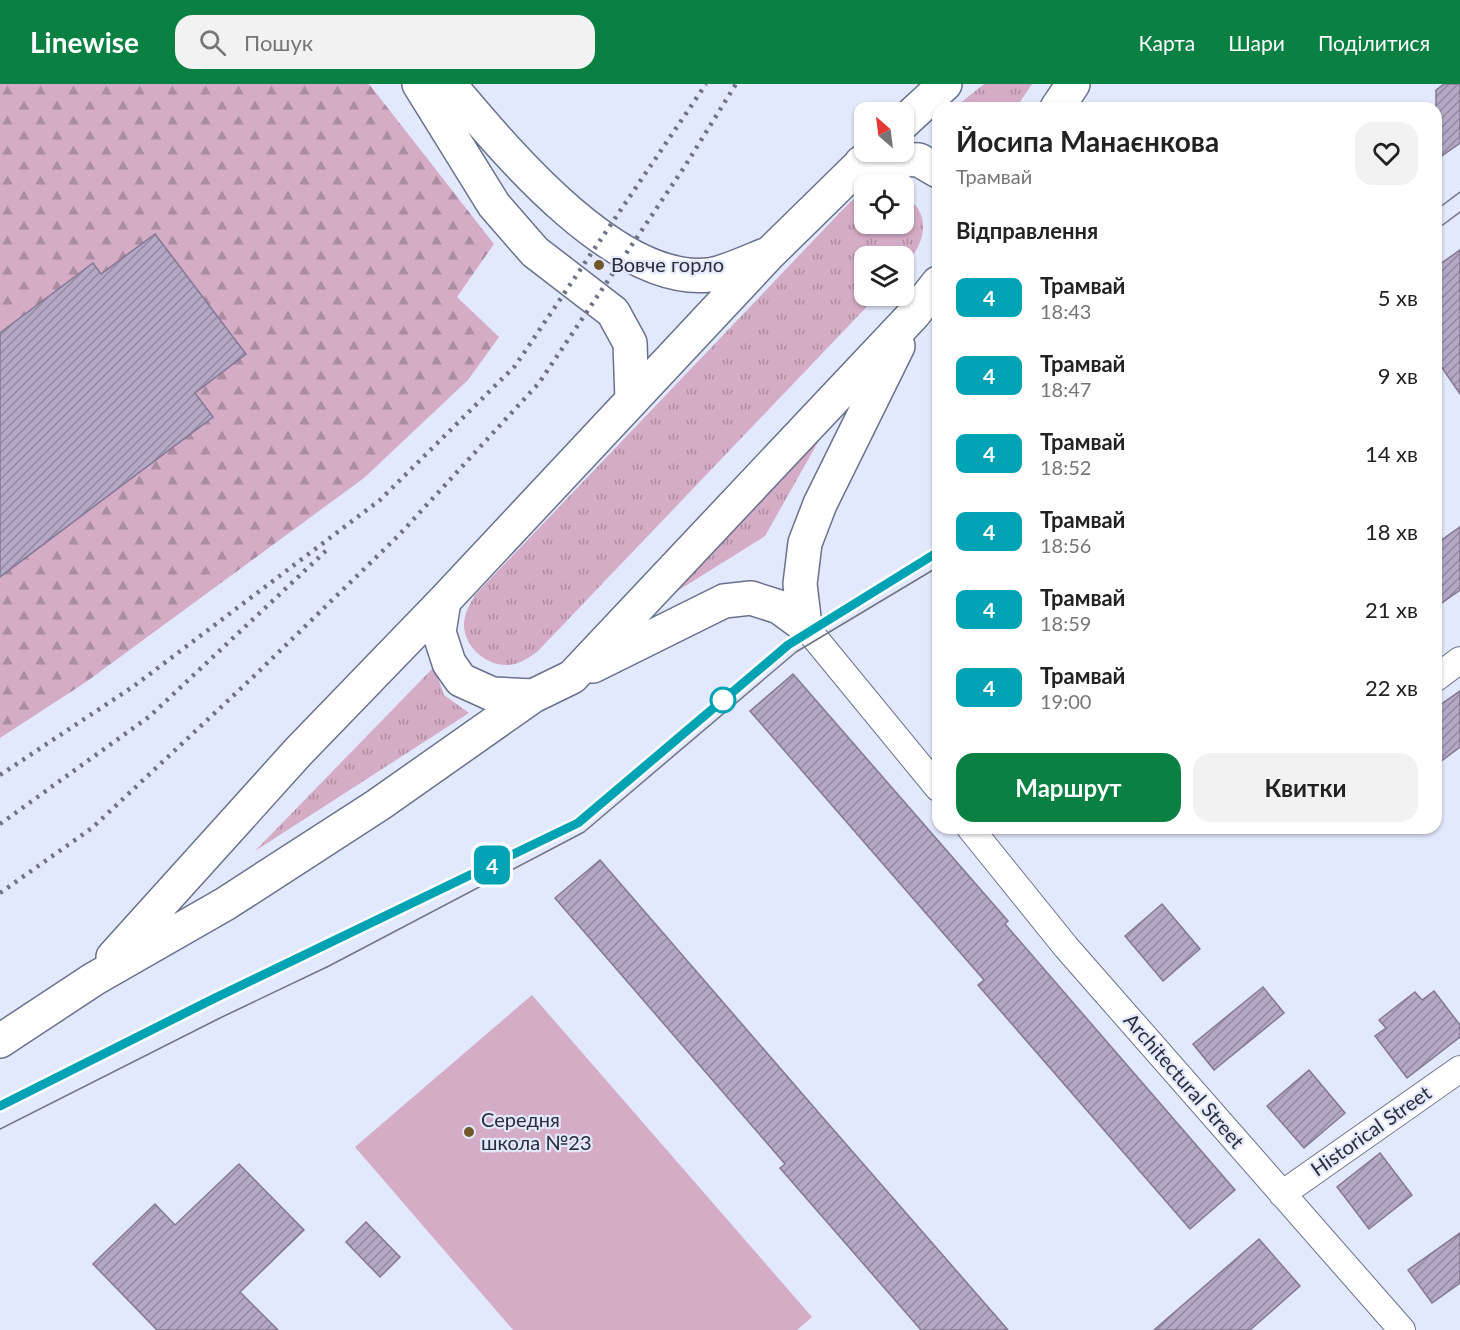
<!DOCTYPE html>
<html lang="uk">
<head>
<meta charset="utf-8">
<style>
	:root { --surface:#fff; --page:#f2f2f2; --text:#222; --muted:#767676; --accent:#0b8043 }
	body { margin:0; font-family:Lato,sans-serif; background:var(--page); color:var(--text); height:100vh; display:flex; flex-direction:column; font-size:22px; white-space:nowrap }
	* { box-sizing:border-box; margin:0 }
	p { font-size:20px; color:var(--muted) }
	.icon { flex:none; width:33px; height:33px; fill:none; stroke:currentColor; stroke-width:2; stroke-linecap:round; stroke-linejoin:round }
	.map { position:relative; flex:1; overflow:hidden }
	.panel { position:absolute; left:932px; top:18px; width:510px; height:732px; display:flex; flex-direction:column; background:var(--surface); border-radius:18px; box-shadow:0 2px 4px #0004 }
	.panel>* { flex:none }
	.badge { padding:0 12px; border-radius:9px; font-size:21px; line-height:39px }
	.needle { width:39px; rotate:332deg }
	.tools { position:absolute; left:854px; top:18px; display:grid; gap:12px }
	.tools a { display:grid; place-items:center; width:60px; height:60px; border-radius:12px; background:var(--surface); box-shadow:0 2px 4px #0004; font-size:30px }
	.map>.badge { position:absolute; translate:-50% -50%; box-shadow:0 0 0 3px #fff }
	h2 { padding:0 24px; font-size:22px; line-height:54px }
	.round { display:grid; place-items:center; flex:none; width:63px; height:63px; border-radius:18px; background:var(--page) }
	.overview { display:flex; align-items:center; justify-content:space-between; height:102px; padding:0 24px }
	h1 { font-size:28px; font-weight:700; line-height:45px }
	.button { display:flex; gap:12px; margin-top:auto; padding:12px 24px }
	.button a { flex:1; height:69px; border-radius:18px; background:var(--accent); color:#fff; font-size:24px; font-weight:700; line-height:69px; text-align:center }
	.button a+a { background:var(--page); color:var(--text) }
	ul { padding:0; list-style:none }
	li { display:flex; align-items:center; gap:18px; height:78px; padding:0 24px }
	li div { flex:1 }
	li b { display:block; font-size:22px }
	li em { font-style:normal }
	li .badge { min-width:66px; font-weight:700; text-align:center }
	header { display:flex; align-items:center; gap:36px; box-sizing:border-box; height:84px; padding:0 30px; background:var(--accent); color:#fff }
	header strong { font-size:28px }
	nav { display:flex; gap:33px; margin-inline-start:auto; font-size:21px }
	.search { width:420px; height:54px; background:var(--page); display:flex; align-items:center; gap:15px; box-sizing:border-box; padding:0 21px; border-radius:18px; color:var(--muted); font-size:22px }
	.map>svg:first-child { display:block }
</style>
</head>
<body>
<header>
<strong>Linewise</strong>
<div class="search"><svg class="icon" aria-label="search" viewBox="0 0 24 24"><circle cx="10" cy="10" r="6"/><path d="M15 15l6 6"/></svg>Пошук</div>
<nav><a>Карта</a><a>Шари</a><a>Поділитися</a></nav>
</header>
<div class="map">
<svg width="1460" height="1246" viewBox="0 0 1460 1246">
	<defs>
		<pattern id="grass-tufts" width="24" height="20" patternUnits="userSpaceOnUse" patternTransform="scale(1.5)"><rect width="24" height="20" fill="#d4acc6"/><path d="M3 7l-1-3M5 7V3M7 7l1-3M15 17l-1-3M17 17v-4M19 17l1-3" fill="none" stroke="#ac8ca2"/></pattern>
		<pattern id="forest-firs" width="22" height="20" patternUnits="userSpaceOnUse" patternTransform="scale(1.5)"><rect width="22" height="20" fill="#d4acc6"/><path d="M5 1l3.5 6h-7zM16 11l3.5 6h-7z" fill="#ac8ca2"/></pattern>
		<pattern id="building-hatch" width="6" height="6" patternUnits="userSpaceOnUse" patternTransform="scale(1.5)"><rect width="6" height="6" fill="#b4a8c4"/><path d="M-1 1l2-2M0 6l6-6M5 7l2-2" fill="none" stroke="#9389a0"/></pattern>
	</defs>
	<rect width="100%" height="100%" fill="#e3e9fc"/>
	<path fill="url(#grass-tufts)" d="M 984,0 L 1032,0 L 1016,24 L 954,24 Z
		M 864,108 L 864,140 L 903,140 L 903,111 C 935,130 924,162 903,184 L 903,172 L 864,172 L 864,212 L 877,212 L 538,567 C 529,574 520,580 508,581 C 487,582 465,564 464,542 C 464,530 469,521 475,511 L 850,118 Z
		M 826,344 L 765,452 L 666,514 Z
		M 434,583 L 444,611 L 469,629 L 255,767 Z"/>
	<path fill="url(#forest-firs)" d="M 0,0 L 369,0 L 494,160 L 457,213 L 499,253 L 468,296 L 364,394 L 86,598 L 0,654 Z"/>
	<path fill="#d4acc6" d="M 532,911 L 812,1233 L 797,1246 L 513,1246 L 355,1063 Z"/>
	<path fill="url(#building-hatch)" stroke="#847893" stroke-width="1.5" d="M 1444,0 L 1460,0 L 1460,59 L 1436,76 L 1436,6 Z
		M 155,150 L 246,270 L 195,309 L 213,333 L 0,493 L 0,249 L 93,179 L 101,190 Z
		M 1460,166 L 1460,310 L 1436,275 L 1436,183 Z
		M 1460,443 L 1460,506 L 1436,523 L 1436,460 Z
		M 793,590 L 1008,837 L 1005,840 L 1235,1106 L 1190,1145 L 978,901 L 984,896 L 750,627 Z
		M 1460,607 L 1460,663 L 1436,681 L 1436,624 Z
		M 600,776 L 818,1028 L 1008,1246 L 921,1246 L 780,1084 L 785,1080 L 555,814 Z
		M 1162,820 L 1200,865 L 1163,897 L 1125,852 Z
		M 1263,903 L 1284,929 L 1214,986 L 1193,960 Z
		M 1434,907 L 1460,941 L 1460,953 L 1407,994 L 1375,952 L 1386,944 L 1379,936 L 1415,908 L 1422,916 Z
		M 1309,986 L 1345,1029 L 1304,1064 L 1267,1022 Z
		M 1380,1069 L 1412,1111 L 1369,1145 L 1337,1103 Z
		M 239,1080 L 304,1146 L 240,1208 L 278,1246 L 157,1246 L 93,1180 L 155,1120 L 175,1141 Z
		M 366,1138 L 400,1173 L 380,1193 L 346,1158 Z
		M 1460,1149 L 1460,1199 L 1432,1219 L 1408,1186 Z
		M 1259,1155 L 1300,1202 L 1250,1246 L 1154,1246 Z"/>
	<g fill="none" stroke-linecap="round" stroke-linejoin="round">
		<g stroke="#69718c" stroke-width="28">
			<path id="street" d="M 805,542 L 938,704
				M 1436,594 L 1460,576
				M 970,744 L 1066,863 L 1402,1246
				M 1282,1110 L 1460,985"/>
		</g>
		<g stroke="#69718c" stroke-width="36">
			<path id="secondary" d="M 419,0 L 494,121 L 535,168 L 613,228 L 630,259 L 632,316
				M 449,0 C 504,65 615,201 709,191 C 724,189 750,177 765,171
				M 1057,24 L 1073,0
				M 903,39 L 945,0
				M 861,79 L 896,75 L 919,76 L 938,87
				M 444,517 L 439,548 L 449,579 L 461,596 L 492,610 L 533,612
				M 805,542 L 800,500 L 805,459 L 820,420 L 898,262
				M 593,582 L 724,517 L 751,514 L 779,523 L 805,542
				M 113,873 L 298,668 L 444,517 L 769,170 L 873,68
				M 0,957 L 94,895 L 225,820 L 378,721 L 533,612 L 572,593 L 913,231 L 938,199"/>
		</g>
		<use href="#street" stroke="#fff" stroke-width="26"/>
		<use href="#secondary" stroke="#fff" stroke-width="33"/>
		<path stroke="#6f7482" stroke-width="1.5" d="M 1436,126 L 1460,108
			M 1436,146 L 1460,128
			M 0,1022 L 213,915 L 578,739 L 788,561 L 938,468
			M 0,1045 L 220,934 L 329,882 L 584,748 L 796,568 L 938,483"/>
		<path stroke="#6f7482" stroke-width="4.5" stroke-dasharray="3 6" stroke-linecap="butt" d="M 0,691 L 134,602 L 380,416 L 515,282 L 706,0
			M 0,740 L 150,632 L 330,463
			M 0,809 L 92,744 L 251,595 L 399,451 L 539,299 L 685,82 L 736,0"/>
	</g>
	<g fill="none" stroke-linecap="round" stroke-linejoin="round">
		<g stroke="#fff" stroke-width="14">
			<path id="line" d="M 0,1022 L 213,915 L 578,739 L 788,561 L 938,468"/>
		</g>
		<use href="#line" stroke="#00a3b4" stroke-width="9"/>
	</g>
	<g fill="#705829" stroke="#e3e9fc" stroke-width="2">
		<circle cx="599" cy="181" r="6"/>
		<circle cx="469" cy="1048" r="6"/>
	</g>
	<circle fill="#fff" stroke="#00a3b4" stroke-width="3" cx="723" cy="616" r="12"/>
	<g text-anchor="middle" stroke-width="4.5" stroke-linejoin="round" paint-order="stroke">
		<g font-size="20" fill="#2a2e39" stroke="#e3e9fc" text-anchor="start">
			<text x="611" y="188">Вовче горло</text>
			<text x="481" y="1043">Середня<tspan x="481" dy="23">школа №23</tspan></text>
		</g>
		<g font-size="20" fill="#2a2e39" stroke="#e3e9fc">
			<text transform="translate(1184 997) rotate(49)" y="7">Architectural Street</text>
			<text transform="translate(1371 1047) rotate(-35)" y="7">Historical Street</text>
		</g>
	</g>
</svg>
<div class="tools">
<a><svg class="needle" viewBox="-14 -14 28 28"><path d="M0-13l5 13h-10z" fill="#e53935"/><path d="M0 13l5-13h-10z" fill="#767676"/></svg></a>
<a><svg class="icon" aria-label="locate" viewBox="0 0 24 24"><circle cx="12" cy="12" r="6"/><path d="M12 2v4M12 18v4M2 12h4M18 12h4"/></svg></a>
<a><svg class="icon" aria-label="layers" viewBox="0 0 24 24"><path d="M12 4l9 5-9 5-9-5zM3 14l9 5 9-5"/></svg></a>
</div>
<b class="badge" style="left:492px;top:781px;background:#00a3b4;color:#fff">4</b>
<section class="panel">
<div class="overview"><div><h1>Йосипа Манаєнкова</h1><p>Трамвай</p></div><a class="round"><svg class="icon" aria-label="heart" viewBox="0 0 24 24"><path d="M12 20l-8-8c-3-5 5-10 8-4 3-6 11-1 8 4z"/></svg></a></div>
<h2>Відправлення</h2>
<ul>
<li><span class="badge" style="background:#00a3b4;color:#fff">4</span><div><b>Трамвай</b><p>18:43</p></div><em>5 хв</em></li>
<li><span class="badge" style="background:#00a3b4;color:#fff">4</span><div><b>Трамвай</b><p>18:47</p></div><em>9 хв</em></li>
<li><span class="badge" style="background:#00a3b4;color:#fff">4</span><div><b>Трамвай</b><p>18:52</p></div><em>14 хв</em></li>
<li><span class="badge" style="background:#00a3b4;color:#fff">4</span><div><b>Трамвай</b><p>18:56</p></div><em>18 хв</em></li>
<li><span class="badge" style="background:#00a3b4;color:#fff">4</span><div><b>Трамвай</b><p>18:59</p></div><em>21 хв</em></li>
<li><span class="badge" style="background:#00a3b4;color:#fff">4</span><div><b>Трамвай</b><p>19:00</p></div><em>22 хв</em></li>
</ul>
<div class="button"><a>Маршрут</a><a>Квитки</a></div>
</section>
</div>
</body>
</html>
